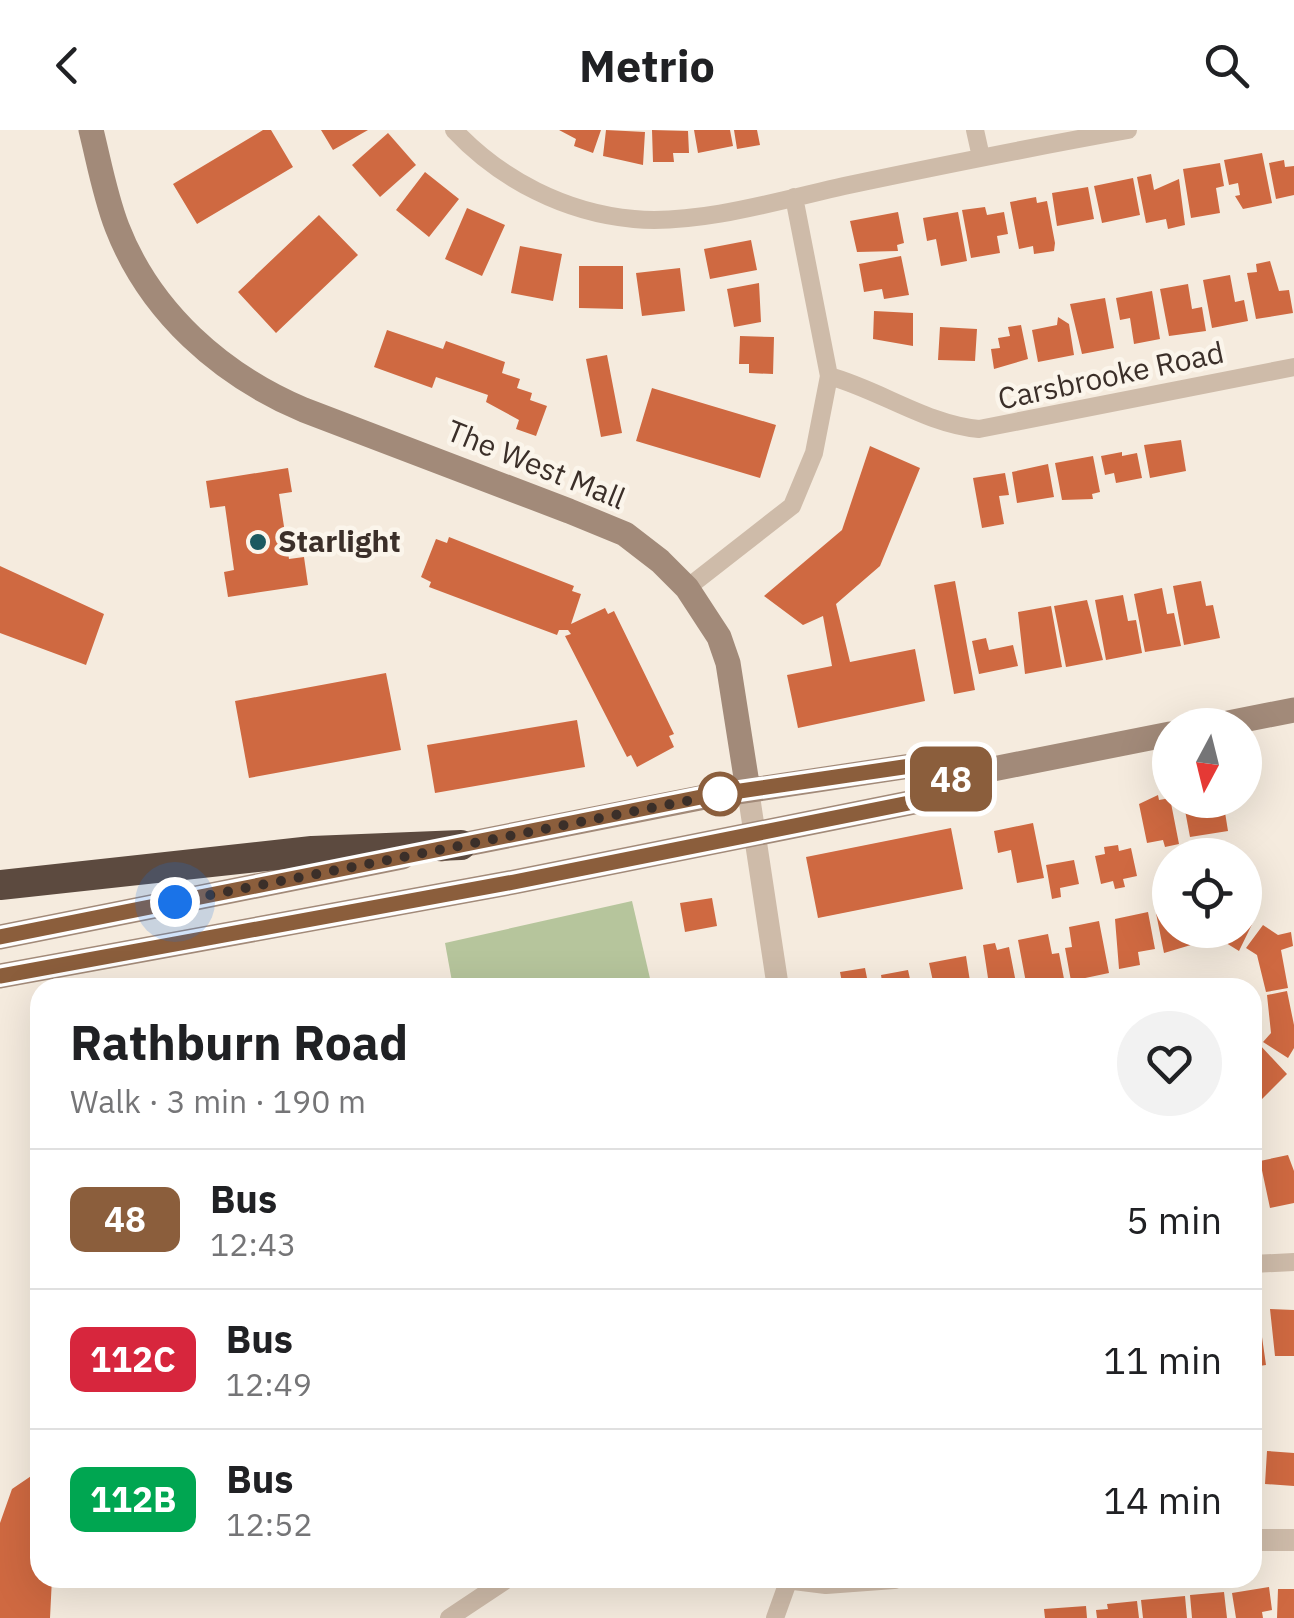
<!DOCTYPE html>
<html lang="en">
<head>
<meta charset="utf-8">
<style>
	:root { --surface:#fff; --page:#f2f2f2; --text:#202124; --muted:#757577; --line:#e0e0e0 }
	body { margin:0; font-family:"IBM Plex Sans",sans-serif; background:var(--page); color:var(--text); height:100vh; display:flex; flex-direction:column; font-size:38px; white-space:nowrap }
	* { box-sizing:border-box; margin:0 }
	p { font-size:32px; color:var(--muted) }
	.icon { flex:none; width:55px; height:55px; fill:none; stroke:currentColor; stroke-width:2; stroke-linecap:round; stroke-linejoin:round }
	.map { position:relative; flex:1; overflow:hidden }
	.details { position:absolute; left:30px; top:848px; width:1232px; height:610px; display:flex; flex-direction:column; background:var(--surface); border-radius:30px; box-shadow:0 10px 40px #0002 }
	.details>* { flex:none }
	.badge { padding:0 20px; border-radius:15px; font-size:35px; line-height:65px }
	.needle { width:65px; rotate:187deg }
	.tools { position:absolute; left:1152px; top:578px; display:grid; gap:20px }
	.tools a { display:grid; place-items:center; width:110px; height:110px; border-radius:50%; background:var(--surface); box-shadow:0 10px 40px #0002; font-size:50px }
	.you { position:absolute; width:50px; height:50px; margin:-25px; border:8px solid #fff; border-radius:50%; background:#1a73e8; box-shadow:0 0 0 15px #1a73e833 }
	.map>.badge { position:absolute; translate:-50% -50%; box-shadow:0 0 0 5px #fff }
	.round { display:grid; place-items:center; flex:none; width:105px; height:105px; border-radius:52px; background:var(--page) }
	.overview { display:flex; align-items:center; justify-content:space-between; height:170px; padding:0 40px }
	h1 { font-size:48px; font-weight:700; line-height:75px }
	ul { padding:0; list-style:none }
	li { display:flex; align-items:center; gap:30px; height:140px; padding:0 40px; border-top:2px solid var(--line) }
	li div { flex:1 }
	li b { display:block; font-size:38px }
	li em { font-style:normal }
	li .badge { min-width:110px; font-weight:700; text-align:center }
	header { display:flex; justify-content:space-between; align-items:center; height:130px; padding:0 40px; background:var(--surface); font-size:45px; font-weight:700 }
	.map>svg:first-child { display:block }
</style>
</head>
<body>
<header><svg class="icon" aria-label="back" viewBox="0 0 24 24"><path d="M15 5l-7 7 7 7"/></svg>Metrio<svg class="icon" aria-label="search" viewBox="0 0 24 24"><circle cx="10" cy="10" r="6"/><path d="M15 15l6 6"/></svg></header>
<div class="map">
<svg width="1294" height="1488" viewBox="0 0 1294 1488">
	<rect width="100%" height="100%" fill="#f5ebde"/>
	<path fill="#b6c59c" d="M 632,771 L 652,857 L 453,857 L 445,813 Z"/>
	<path fill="#cf6941" d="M 263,0 L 271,0 L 293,37 L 197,94 L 173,54 Z
		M 321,0 L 368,0 L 333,20 Z
		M 559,0 L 601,0 L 593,23 L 574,16 L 576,9 Z
		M 606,0 L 645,2 L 643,35 L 603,26 Z
		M 652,0 L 688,1 L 689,23 L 673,23 L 674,32 L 653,32 Z
		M 694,0 L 730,0 L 733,16 L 698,23 Z
		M 734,0 L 757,0 L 760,15 L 737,19 Z
		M 388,3 L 416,35 L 380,67 L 352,35 Z
		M 1262,23 L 1272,73 L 1243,79 L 1235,66 L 1240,65 L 1238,53 L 1229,55 L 1224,30 Z
		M 1284,30 L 1285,37 L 1294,36 L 1294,65 L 1276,69 L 1269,33 Z
		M 1220,33 L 1224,56 L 1216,58 L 1220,83 L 1191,88 L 1183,39 Z
		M 425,42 L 459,69 L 429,107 L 396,80 Z
		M 1151,44 L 1154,60 L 1179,49 L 1185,95 L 1168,99 L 1166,89 L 1146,93 L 1137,47 Z
		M 1133,48 L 1140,85 L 1102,93 L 1094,56 Z
		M 1088,57 L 1094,89 L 1057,96 L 1052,63 Z
		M 1036,67 L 1037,73 L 1047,71 L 1055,113 L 1054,121 L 1034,124 L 1033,116 L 1019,119 L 1010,72 Z
		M 985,77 L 987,85 L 1004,82 L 1008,104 L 997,106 L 1000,123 L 971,128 L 962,80 Z
		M 467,78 L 505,95 L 482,146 L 445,129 Z
		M 898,82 L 904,113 L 897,115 L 898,121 L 857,122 L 850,91 Z
		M 958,82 L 967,131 L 941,136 L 936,109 L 927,111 L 923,88 Z
		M 319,85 L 358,125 L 276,203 L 238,162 Z
		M 751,110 L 757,140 L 710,149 L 704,119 Z
		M 520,116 L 562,124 L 553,171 L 511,163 Z
		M 901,126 L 909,165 L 884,169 L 882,159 L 864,162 L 859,134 Z
		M 1270,131 L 1279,161 L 1289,160 L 1293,183 L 1256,189 L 1247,143 L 1257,142 L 1256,134 Z
		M 579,136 L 623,136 L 623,179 L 579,178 Z
		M 680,138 L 685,181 L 642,186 L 636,143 Z
		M 1230,145 L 1235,172 L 1244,170 L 1248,191 L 1212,198 L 1203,150 Z
		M 759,153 L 761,192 L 734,197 L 727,159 Z
		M 1188,154 L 1192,179 L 1202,177 L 1206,201 L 1169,206 L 1160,159 Z
		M 1152,161 L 1160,209 L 1134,214 L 1130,188 L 1120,190 L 1116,168 Z
		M 1105,168 L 1114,218 L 1082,224 L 1070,174 Z
		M 874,181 L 913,183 L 913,216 L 873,209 Z
		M 1058,187 L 1069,194 L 1074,225 L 1038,232 L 1032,200 L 1057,195 Z
		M 1021,195 L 1028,229 L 994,239 L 991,219 L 1000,218 L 998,208 L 1010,206 L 1008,197 Z
		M 940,197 L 977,199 L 975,231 L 938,230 Z
		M 387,200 L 443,219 L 446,211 L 505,232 L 502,243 L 520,249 L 517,258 L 532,263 L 530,270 L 547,276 L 536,306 L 516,299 L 519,290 L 486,272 L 488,265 L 436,247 L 432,258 L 374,237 Z
		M 740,206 L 774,207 L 773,244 L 749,243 L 749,234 L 739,234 Z
		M 607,225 L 622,303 L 601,307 L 586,229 Z
		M 652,258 L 776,295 L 760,348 L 636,311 Z
		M 1181,310 L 1186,341 L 1150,348 L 1144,315 Z
		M 870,316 L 920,338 L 880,436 L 836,474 L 850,532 L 915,519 L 925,571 L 798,598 L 787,545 L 832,536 L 823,486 L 803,495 L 764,466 L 842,400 Z
		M 1122,322 L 1122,326 L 1137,323 L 1142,348 L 1116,353 L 1114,343 L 1105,345 L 1101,326 Z
		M 1093,326 L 1100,362 L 1092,364 L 1093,369 L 1062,370 L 1055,333 Z
		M 1048,334 L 1054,367 L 1017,373 L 1012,342 Z
		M 288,338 L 292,362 L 279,364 L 289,429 L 304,427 L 308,455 L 228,467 L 224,442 L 234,440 L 225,376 L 210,378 L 206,351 Z
		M 1005,343 L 1009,365 L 999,366 L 1004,394 L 982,398 L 973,348 Z
		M 449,407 L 574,456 L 572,461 L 581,464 L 571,494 L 605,478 L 608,484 L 614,481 L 674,604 L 669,606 L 674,617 L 637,637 L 631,625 L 627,627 L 565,506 L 571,504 L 568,500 L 559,500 L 557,505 L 429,457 L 431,452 L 421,447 L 436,409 L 447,413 Z
		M 0,436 L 104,484 L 86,535 L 0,503 Z
		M 955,451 L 975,560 L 954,564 L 934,455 Z
		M 1201,451 L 1206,476 L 1213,475 L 1220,508 L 1184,515 L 1173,456 Z
		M 1162,458 L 1167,484 L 1174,483 L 1181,516 L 1145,522 L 1134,464 Z
		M 1123,465 L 1128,491 L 1136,490 L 1142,523 L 1106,530 L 1095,470 Z
		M 1087,470 L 1103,530 L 1066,537 L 1054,476 Z
		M 1051,476 L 1062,537 L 1025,544 L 1018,482 Z
		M 986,508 L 989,520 L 1013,515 L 1018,536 L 979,544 L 972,511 Z
		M 386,543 L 401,620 L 249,648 L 235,571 Z
		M 577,590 L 585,637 L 435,663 L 427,615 Z
		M 1158,665 L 1159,670 L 1170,668 L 1179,714 L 1165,717 L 1163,710 L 1147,713 L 1139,674 Z
		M 1223,670 L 1228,701 L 1190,707 L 1184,675 Z
		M 1033,693 L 1044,748 L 1017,753 L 1011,720 L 998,723 L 994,701 Z
		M 951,698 L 963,759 L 818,788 L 806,727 Z
		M 1118,715 L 1119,721 L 1131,718 L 1137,746 L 1123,749 L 1125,757 L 1115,759 L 1113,751 L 1101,754 L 1095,726 L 1105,724 L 1104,717 Z
		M 1074,730 L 1079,754 L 1060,758 L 1061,767 L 1052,769 L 1046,735 Z
		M 712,768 L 717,796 L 685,802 L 680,773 Z
		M 1245,776 L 1258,782 L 1239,821 L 1205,800 L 1245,800 Z
		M 1170,780 L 1170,800 L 1199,800 L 1201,812 L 1164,823 L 1156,783 Z
		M 1148,782 L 1155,819 L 1138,822 L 1140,835 L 1119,839 L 1115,789 Z
		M 1099,791 L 1109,843 L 1071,851 L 1065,818 L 1072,817 L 1069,797 Z
		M 1263,795 L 1278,805 L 1291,802 L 1293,816 L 1281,820 L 1288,858 L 1266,862 L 1257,825 L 1246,818 Z
		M 1048,804 L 1052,824 L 1059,823 L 1065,854 L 1027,858 L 1018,810 Z
		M 995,813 L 997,820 L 1009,817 L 1017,858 L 979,858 L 977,850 L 988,848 L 983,815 Z
		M 966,826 L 971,858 L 934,856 L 929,833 Z
		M 865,838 L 869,858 L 843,858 L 840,842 Z
		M 908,840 L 912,858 L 883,858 L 881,845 Z
		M 1287,861 L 1294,895 L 1294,918 L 1288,928 L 1263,912 L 1271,903 L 1267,865 Z
		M 1259,914 L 1287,944 L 1262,969 L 1252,960 L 1252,920 Z
		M 1288,1025 L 1294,1041 L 1294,1073 L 1270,1078 L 1260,1031 Z
		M 1258,1179 L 1266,1235 L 1252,1237 L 1252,1180 Z
		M 1270,1179 L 1294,1180 L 1294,1226 L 1275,1226 Z
		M 1252,1321 L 1259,1322 L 1257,1354 L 1252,1353 Z
		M 1267,1321 L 1294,1323 L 1294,1356 L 1265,1354 Z
		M 40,1340 L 40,1448 L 52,1448 L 50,1488 L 0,1488 L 0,1393 L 12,1359 Z
		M 1269,1457 L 1272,1480 L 1262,1482 L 1263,1488 L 1236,1488 L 1232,1463 Z
		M 1278,1459 L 1294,1459 L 1294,1488 L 1277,1488 Z
		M 1224,1462 L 1227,1488 L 1192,1488 L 1190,1465 Z
		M 1185,1466 L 1187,1488 L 1143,1488 L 1141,1470 Z
		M 1137,1471 L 1139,1488 L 1097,1488 L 1096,1480 L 1108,1479 L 1107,1474 Z
		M 1086,1476 L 1087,1488 L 1045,1488 L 1044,1479 Z"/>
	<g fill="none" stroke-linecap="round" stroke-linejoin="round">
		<path stroke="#cebba9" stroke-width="18" d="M 454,0 C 501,50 566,83 634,89 C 698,95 782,70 844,56 C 939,36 1033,17 1128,0
			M 975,0 L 981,27
			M 829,246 C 880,260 926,294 979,299 L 1294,237
			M 687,458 L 792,376 L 814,323 L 829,246 L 794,67
			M 1252,1134 L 1294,1132
			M 449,1488 L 509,1448
			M 775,1488 L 789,1449"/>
		<path stroke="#cebba9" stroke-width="22" d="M 748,660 L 778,858
			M 1252,1410 L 1294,1410
			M 786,1448 L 826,1453 L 894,1448"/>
		<path stroke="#a28a79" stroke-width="25" d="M 91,0 C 99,32 105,66 117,97 C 150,182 221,245 304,280 L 569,381 L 625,404 L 660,431 L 687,458 L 719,507 L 728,533 L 748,660
			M 1218,595 L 1294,580
			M 441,719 L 705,667 L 924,634 L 954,646 L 963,645 L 1170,604
			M 0,807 L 402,727
			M 0,846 L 514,752 L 934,668 L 954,646"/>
		<path stroke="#5c4a3f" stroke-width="30" d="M 0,755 L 312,721 L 461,715"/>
	</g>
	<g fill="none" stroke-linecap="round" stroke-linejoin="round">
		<g stroke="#fff" stroke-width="22">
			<path id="line" d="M 0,807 L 706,666 L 924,634 L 954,646 L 934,668 L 514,752 L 0,846"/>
		</g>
		<use href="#line" stroke="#8b5e3c" stroke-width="15"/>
		<path stroke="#3b2f29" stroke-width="10" stroke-dasharray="0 18" d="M 175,772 L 727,663 L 720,664"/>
	</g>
	<circle fill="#1b5960" stroke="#fbf5eb" stroke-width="4" cx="258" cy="412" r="10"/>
	<circle fill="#fff" stroke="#8b5e3c" stroke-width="5" cx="720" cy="664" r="20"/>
	<g text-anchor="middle" stroke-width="9" stroke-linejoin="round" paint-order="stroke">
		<g font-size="30" fill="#3b2f29" stroke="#fbf5eb">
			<text transform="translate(1111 246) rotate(-12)" y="10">Carsbrooke Road</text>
			<text transform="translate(536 335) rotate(22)" y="10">The West Mall</text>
		</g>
		<g font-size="30" font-weight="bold" fill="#3b2f29" stroke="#fbf5eb" text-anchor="start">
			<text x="278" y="422">Starlight</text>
		</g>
	</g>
</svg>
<div class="tools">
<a><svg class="needle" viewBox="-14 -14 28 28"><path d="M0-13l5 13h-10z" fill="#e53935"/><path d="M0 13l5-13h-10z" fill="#757577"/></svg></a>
<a><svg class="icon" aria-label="locate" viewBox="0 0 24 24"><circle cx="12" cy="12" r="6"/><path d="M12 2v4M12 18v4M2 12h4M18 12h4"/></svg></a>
</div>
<div class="you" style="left:175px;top:772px"></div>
<b class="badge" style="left:951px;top:649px;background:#8b5e3c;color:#fff">48</b>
<section class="details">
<div class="overview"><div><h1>Rathburn Road</h1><p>Walk · 3 min · 190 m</p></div><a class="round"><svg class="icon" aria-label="heart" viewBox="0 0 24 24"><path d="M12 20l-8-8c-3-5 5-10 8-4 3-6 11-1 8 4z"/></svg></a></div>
<ul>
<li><span class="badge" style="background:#8b5e3c;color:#fff">48</span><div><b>Bus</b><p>12:43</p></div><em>5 min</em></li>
<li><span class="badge" style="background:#d7263d;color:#fff">112C</span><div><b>Bus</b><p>12:49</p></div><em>11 min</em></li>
<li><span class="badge" style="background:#00a651;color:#fff">112B</span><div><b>Bus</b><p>12:52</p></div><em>14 min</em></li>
</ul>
</section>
</div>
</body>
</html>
